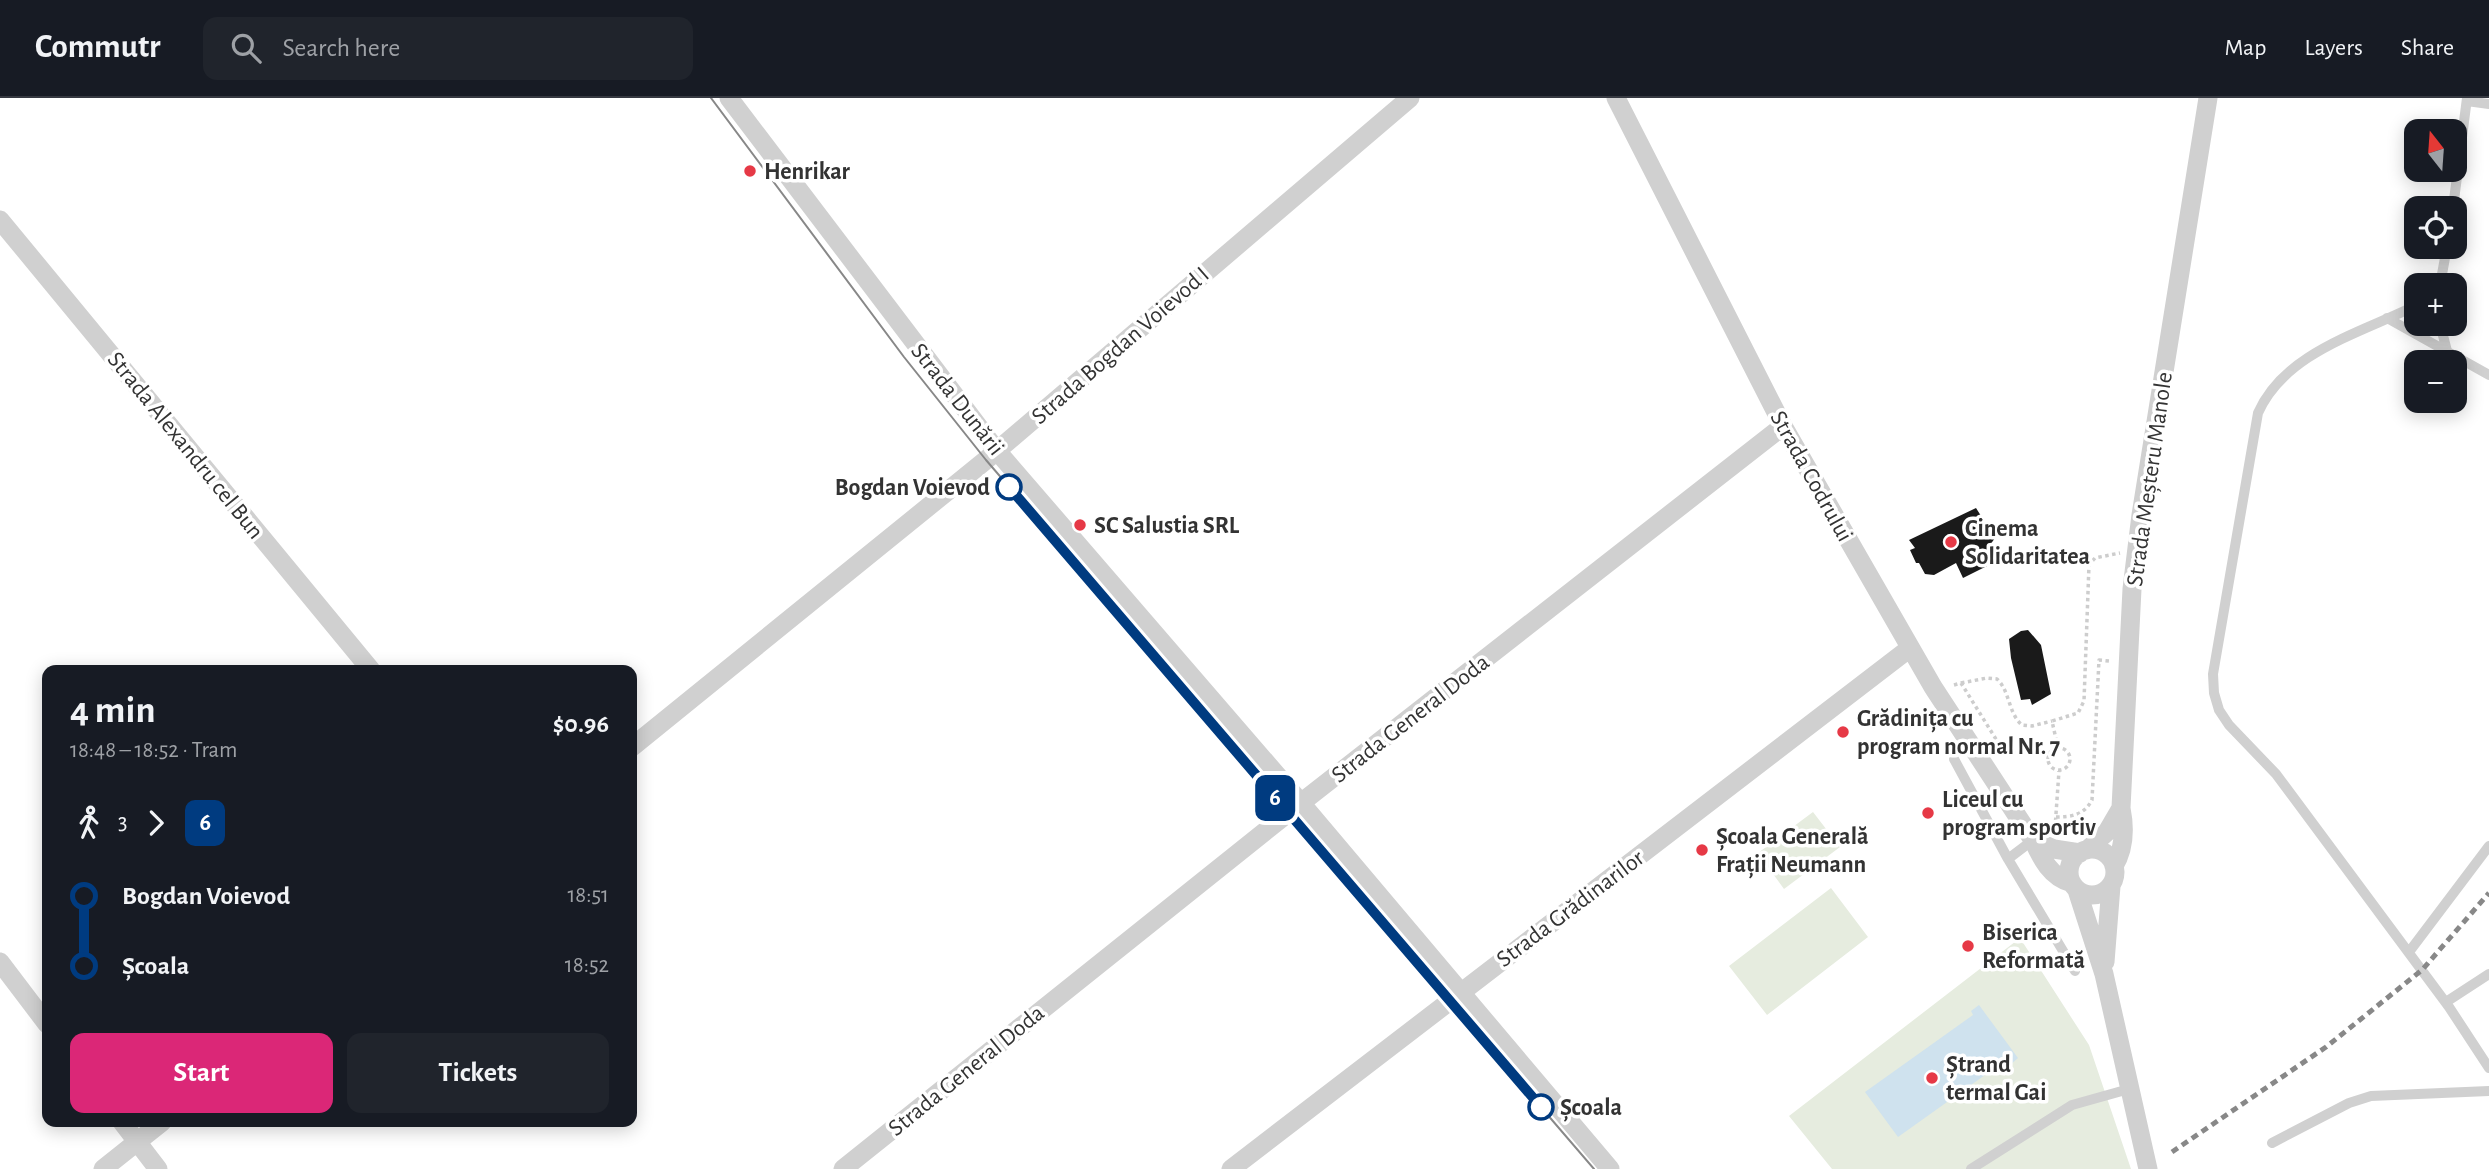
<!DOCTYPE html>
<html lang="en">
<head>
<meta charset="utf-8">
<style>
	:root { --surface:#171b24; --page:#20242c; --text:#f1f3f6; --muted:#9ea1a6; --line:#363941; --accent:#db2777 }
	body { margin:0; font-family:"Alegreya Sans",sans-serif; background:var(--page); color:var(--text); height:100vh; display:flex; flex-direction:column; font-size:26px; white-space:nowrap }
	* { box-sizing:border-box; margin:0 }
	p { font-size:23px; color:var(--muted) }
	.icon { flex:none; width:38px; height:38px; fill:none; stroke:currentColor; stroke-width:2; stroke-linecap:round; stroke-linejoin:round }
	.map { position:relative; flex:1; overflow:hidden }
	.drawer { position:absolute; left:42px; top:567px; width:595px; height:462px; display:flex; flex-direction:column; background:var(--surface); border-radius:14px; box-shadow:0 4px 18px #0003 }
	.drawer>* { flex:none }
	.badge { padding:0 14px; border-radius:10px; font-size:24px; line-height:46px }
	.needle { width:46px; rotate:343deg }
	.buttons { position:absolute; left:2404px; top:21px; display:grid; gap:14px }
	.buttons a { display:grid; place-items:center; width:63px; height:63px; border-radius:14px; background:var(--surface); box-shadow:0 4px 18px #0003; font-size:35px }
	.map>.badge { position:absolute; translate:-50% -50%; box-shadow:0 0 0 4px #fff }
	.legs { display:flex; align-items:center; gap:10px; height:77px; padding:0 28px; font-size:23px }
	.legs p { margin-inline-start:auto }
	.head { display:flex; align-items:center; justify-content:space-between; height:119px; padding:0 28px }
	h1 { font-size:38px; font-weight:700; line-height:52px }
	.cta { display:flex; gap:14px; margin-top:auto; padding:14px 28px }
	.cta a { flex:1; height:80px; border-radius:14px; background:var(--accent); color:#fff; font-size:28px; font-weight:700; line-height:80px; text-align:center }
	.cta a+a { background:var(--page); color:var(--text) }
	ul { padding:0 28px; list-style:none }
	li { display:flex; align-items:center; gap:24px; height:70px; font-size:26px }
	li i { display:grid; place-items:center; width:10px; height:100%; margin:0 9px; background:currentColor }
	li i::after { content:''; width:18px; height:18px; margin:-9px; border:5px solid; border-radius:50%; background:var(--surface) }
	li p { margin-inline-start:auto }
	li:first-child i { background:linear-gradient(#0000 50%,currentColor 0) }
	li:last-child i { background:linear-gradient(currentColor 50%,#0000 0) }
	header { display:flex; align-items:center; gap:42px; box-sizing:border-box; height:98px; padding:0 35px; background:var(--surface); border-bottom:2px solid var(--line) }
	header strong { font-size:33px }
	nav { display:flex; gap:38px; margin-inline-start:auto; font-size:24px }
	.search { width:490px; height:63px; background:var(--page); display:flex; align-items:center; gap:18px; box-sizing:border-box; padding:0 24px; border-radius:14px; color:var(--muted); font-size:26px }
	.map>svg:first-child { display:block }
</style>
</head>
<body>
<header>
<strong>Commutr</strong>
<div class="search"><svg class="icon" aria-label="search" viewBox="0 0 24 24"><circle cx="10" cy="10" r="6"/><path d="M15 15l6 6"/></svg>Search here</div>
<nav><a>Map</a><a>Layers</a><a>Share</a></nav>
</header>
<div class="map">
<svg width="2489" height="1071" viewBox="0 0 2489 1071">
	<rect width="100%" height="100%" fill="#fff"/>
	<path fill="#e6ecdf" d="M 1813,714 L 1840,749 L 1784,791 L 1758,755 Z
		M 1831,790 L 1868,839 L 1767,917 L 1729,868 Z
		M 2020,840 L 2089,947 L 2131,1071 L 1832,1071 L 1789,1018 Z"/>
	<path fill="#cfe2ee" d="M 1979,907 L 2018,960 L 2010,967 L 2006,962 L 1898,1039 L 1865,994 L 1973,917 L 1971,913 Z"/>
	<path fill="#1a1a1a" d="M 1976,410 L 1995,440 L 1990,447 L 1993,465 L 1963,480 L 1956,465 L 1934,477 L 1925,476 L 1919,465 L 1916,465 L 1910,452 L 1915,450 L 1909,442 Z
		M 2028,532 L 2041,547 L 2051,596 L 2032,607 L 2030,601 L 2021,602 L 2011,560 L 2009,541 L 2021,533 Z"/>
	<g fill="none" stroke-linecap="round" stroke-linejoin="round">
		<path stroke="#cdcdcd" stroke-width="3.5" stroke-dasharray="3.5 3.5" stroke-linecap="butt" d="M 1961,585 L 1987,580 L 1997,581 C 2010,593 2008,615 2022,627 L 2032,628 L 2052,623
			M 1954,587 L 1961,585 L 2004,654 L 2050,655
			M2048 661a11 11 0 1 1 22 0a11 11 0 1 1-22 0Z
			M 2058,650 L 2052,623 L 2078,615 L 2084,603 L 2089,467 L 2095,460 L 2120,455
			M 2056,719 C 2072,719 2084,717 2092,702 L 2099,562 L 2109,563
			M 2055,730 L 2059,673"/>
		<path stroke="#d0d0d0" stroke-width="10" d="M 2467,3 L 2489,6
			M 2453,110 L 2467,0
			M 2440,187 L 2447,149
			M 2417,207 C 2361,235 2285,254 2258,315 L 2213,576 L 2214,595 L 2219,612 L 2229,627 L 2276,676 L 2449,909 L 2489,970
			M 2387,220 L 2489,277
			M 2440,226 L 2447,253
			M 1954,661 L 2008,761 L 2075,873
			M 2008,761 L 2033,742
			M 2409,854 L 2489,748
			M 2446,904 L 2489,876
			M 2272,1045 L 2349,1005 L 2371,998 L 2489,993
			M 1971,1071 L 2072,1007 L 2129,991"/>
		<path stroke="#d0d0d0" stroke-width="19" d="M 729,0 L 997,353 L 1301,705 L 1610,1071
			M 1616,0 L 1783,328 L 1933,589 L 2033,742 C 2041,760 2051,780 2072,785
			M 0,122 L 371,572
			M 632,649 L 986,362 L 1410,0
			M 2033,742 L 2054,751 L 2080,755
			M2069 774a23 23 0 1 1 46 0a23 23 0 1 1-46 0Z
			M 2087,752 L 2107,734 L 2121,710 L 2132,491 L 2141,417 L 2208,0
			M 2114,768 C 2125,750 2125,730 2121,710
			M 2077,792 L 2104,876 L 2148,1071
			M 0,864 L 47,926
			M 2105,864 L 2111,788
			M 122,1024 L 158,1071
			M 103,1071 L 162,1024
			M 843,1071 L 1288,715 L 1783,328
			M 1231,1071 L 1910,550"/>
		<path stroke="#888" stroke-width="2" d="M 711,0 L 904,259 L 986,362 L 1594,1071"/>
		<path stroke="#888" stroke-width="5" stroke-dasharray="7 5" stroke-linecap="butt" d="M 2172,1054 L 2326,949 L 2422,872 L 2489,795"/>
	</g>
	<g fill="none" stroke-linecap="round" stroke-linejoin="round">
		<g stroke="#fff" stroke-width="16">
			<path id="line-1" d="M 1009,389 L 1541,1009"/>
		</g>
		<use href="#line-1" stroke="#003b80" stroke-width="10"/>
	</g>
	<g fill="#e63946" stroke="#fff" stroke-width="2.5">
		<circle cx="750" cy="73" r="7"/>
		<circle cx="1080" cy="427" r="7"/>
		<circle cx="1951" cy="444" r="7"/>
		<circle cx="1843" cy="634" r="7"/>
		<circle cx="1928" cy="715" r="7"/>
		<circle cx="1702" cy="752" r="7"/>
		<circle cx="1968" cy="848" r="7"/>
		<circle cx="1932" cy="980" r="7"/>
	</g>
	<g fill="#fff" stroke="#003b80" stroke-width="3.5">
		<circle cx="1009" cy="389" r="12"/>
		<circle cx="1541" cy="1009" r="12"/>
	</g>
	<g text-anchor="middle" stroke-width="7" stroke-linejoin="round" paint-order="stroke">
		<g font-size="24" font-weight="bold" fill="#333" stroke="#fff" text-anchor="start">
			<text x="764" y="81">Henrikar</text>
			<text x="1094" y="435">SC Salustia SRL</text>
			<text x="1965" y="438">Cinema<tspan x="1965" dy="28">Solidaritatea</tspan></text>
			<text x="1857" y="628">Grădinița cu<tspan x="1857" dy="28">program normal Nr. 7</tspan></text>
			<text x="1942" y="709">Liceul cu<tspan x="1942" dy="28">program sportiv</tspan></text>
			<text x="1716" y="746">Școala Generală<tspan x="1716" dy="28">Frații Neumann</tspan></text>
			<text x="1982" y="842">Biserica<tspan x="1982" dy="28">Reformată</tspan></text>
			<text x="1946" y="974">Ștrand<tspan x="1946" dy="28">termal Gai</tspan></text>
		</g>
		<g font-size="24" fill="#333" stroke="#fff">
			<text transform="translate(1120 247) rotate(-41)" y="8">Strada Bogdan Voievod I</text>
			<text transform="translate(958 301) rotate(52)" y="8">Strada Dunării</text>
			<text transform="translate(186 347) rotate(51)" y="8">Strada Alexandru cel Bun</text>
			<text transform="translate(1812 378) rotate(61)" y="8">Strada Codrului</text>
			<text transform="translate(2149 381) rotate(-82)" y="8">Strada Meșteru Manole</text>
			<text transform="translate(1410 620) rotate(-38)" y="8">Strada General Doda</text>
			<text transform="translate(1570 810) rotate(-37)" y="8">Strada Grădinarilor</text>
			<text transform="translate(966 972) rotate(-39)" y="8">Strada General Doda</text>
		</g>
		<g font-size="24" font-weight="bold" fill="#333" stroke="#fff" text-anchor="end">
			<text x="990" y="397">Bogdan Voievod</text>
			<text x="1560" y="1017" text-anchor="start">Școala</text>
		</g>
	</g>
</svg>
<div class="buttons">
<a><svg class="needle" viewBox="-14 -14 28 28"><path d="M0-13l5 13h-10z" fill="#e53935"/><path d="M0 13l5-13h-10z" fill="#9ea1a6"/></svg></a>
<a><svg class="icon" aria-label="locate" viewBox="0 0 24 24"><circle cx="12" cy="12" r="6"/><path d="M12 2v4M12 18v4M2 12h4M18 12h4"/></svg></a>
<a>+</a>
<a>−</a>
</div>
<b class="badge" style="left:1275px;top:700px;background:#003b80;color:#fff">6</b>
<section class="drawer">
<div class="head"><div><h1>4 min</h1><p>18:48 – 18:52 · Tram</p></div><b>$0.96</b></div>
<div class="legs"><svg class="icon" aria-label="walk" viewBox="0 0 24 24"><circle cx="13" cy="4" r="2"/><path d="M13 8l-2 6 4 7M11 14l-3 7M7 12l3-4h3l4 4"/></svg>3<svg class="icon" aria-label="forward" viewBox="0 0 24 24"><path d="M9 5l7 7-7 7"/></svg><b class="badge" style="background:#003b80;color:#fff">6</b></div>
<ul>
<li><i style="color:#003b80"></i><b>Bogdan Voievod</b><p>18:51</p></li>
<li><i style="color:#003b80"></i><b>Școala</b><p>18:52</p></li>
</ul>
<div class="cta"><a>Start</a><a>Tickets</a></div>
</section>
</div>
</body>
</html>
